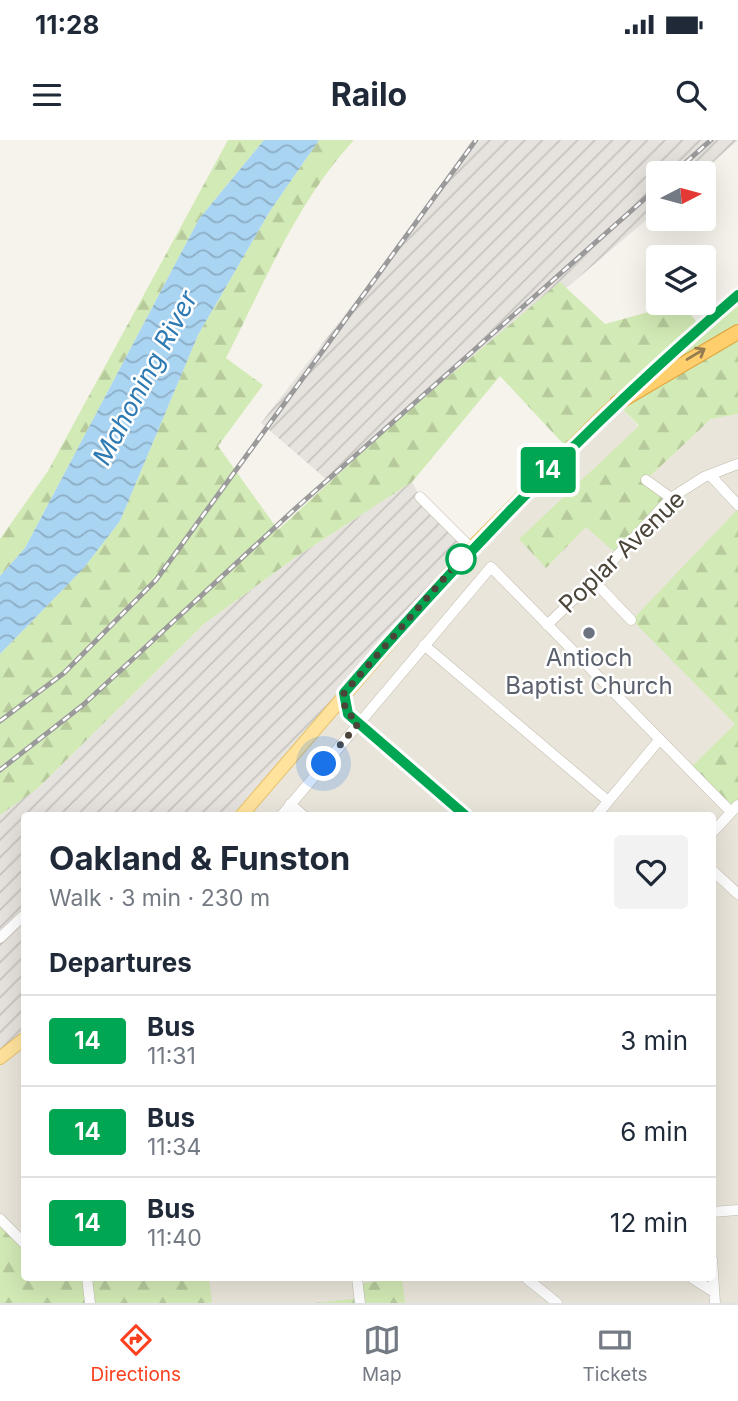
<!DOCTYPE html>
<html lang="en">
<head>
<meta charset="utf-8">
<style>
	:root { --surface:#fff; --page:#f2f2f3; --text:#1f2937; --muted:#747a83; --line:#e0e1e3; --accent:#fc3f1d }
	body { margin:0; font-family:Inter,sans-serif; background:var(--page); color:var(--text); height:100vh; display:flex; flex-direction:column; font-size:26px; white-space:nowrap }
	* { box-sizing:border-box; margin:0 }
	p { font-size:23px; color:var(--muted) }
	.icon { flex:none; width:38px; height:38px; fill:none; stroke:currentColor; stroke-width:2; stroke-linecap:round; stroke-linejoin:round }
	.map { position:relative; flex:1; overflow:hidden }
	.details { position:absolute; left:21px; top:672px; width:695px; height:469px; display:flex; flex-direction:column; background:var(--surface); border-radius:7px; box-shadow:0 7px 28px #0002 }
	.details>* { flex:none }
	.badge { padding:0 14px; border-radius:5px; font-size:24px; line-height:46px }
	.needle { width:46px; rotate:84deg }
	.buttons { position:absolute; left:646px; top:21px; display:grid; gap:14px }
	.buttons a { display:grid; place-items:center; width:70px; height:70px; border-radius:7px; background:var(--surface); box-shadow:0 7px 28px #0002; font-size:35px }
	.you { position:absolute; width:35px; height:35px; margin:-18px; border:5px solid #fff; border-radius:50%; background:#1a73e8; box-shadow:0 0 0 10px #1a73e833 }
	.map>.badge { position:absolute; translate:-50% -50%; box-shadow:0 0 0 4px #fff }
	h2 { padding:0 28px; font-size:26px; line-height:63px }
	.round { display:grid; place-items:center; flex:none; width:74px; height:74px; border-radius:7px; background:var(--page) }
	.headline { display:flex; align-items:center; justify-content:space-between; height:119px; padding:0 28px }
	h1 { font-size:33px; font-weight:700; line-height:52px }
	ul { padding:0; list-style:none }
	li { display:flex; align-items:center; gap:21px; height:91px; padding:0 28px; border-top:2px solid var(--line) }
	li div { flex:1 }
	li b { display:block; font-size:26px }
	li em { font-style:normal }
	li .badge { min-width:77px; font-weight:700; text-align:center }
	.status { display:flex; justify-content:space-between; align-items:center; height:49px; padding:0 35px; background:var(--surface); direction:ltr }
	.status svg { height:19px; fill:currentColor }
	header { display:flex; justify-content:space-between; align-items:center; height:91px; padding:0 28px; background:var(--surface); font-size:32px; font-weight:700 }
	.tab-bar { display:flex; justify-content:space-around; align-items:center; height:98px; border-top:2px solid var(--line); background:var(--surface); font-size:19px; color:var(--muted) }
	.tab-bar a { display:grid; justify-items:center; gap:4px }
	.tab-bar .selected { color:var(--accent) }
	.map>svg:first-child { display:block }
</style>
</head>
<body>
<div class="status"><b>11:28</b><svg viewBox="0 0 49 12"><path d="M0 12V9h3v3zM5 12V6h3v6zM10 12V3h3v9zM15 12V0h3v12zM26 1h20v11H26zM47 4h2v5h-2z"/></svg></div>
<header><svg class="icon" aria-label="menu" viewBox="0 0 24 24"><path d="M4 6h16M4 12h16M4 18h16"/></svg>Railo<svg class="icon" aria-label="search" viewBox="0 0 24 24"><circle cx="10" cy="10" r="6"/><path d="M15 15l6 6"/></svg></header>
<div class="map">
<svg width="738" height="1163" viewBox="0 0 738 1163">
	<defs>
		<pattern id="industrial-furrows" width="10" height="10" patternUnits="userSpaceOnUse" patternTransform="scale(1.75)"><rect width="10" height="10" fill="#e6e2dd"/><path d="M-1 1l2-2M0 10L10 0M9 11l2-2" fill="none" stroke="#c7c3be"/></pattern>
		<pattern id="forest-firs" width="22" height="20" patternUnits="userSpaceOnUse" patternTransform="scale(1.75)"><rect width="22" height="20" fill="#d2eab5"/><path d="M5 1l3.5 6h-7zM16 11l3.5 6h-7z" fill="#b6ca9c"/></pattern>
		<pattern id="water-waves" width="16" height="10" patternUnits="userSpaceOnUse" patternTransform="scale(1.75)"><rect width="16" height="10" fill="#a9d4f2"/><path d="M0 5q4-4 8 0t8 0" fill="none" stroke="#8caec5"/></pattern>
	</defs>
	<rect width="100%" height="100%" fill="#f6f3ec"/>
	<path fill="#eae5da" d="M 617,263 L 639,287 L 646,340 L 711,279 L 738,274 L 738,1163 L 0,1163 L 0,918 L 24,899 L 24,1138 L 712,1138 L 712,676 L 241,675 L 424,461 Z"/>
	<path fill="url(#industrial-furrows)" d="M 480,0 L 738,0 L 701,33 L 658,33 L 658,70 L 334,346 L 261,283 Z
		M 412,342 L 420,357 L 471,408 L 241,675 L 24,676 L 24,899 L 0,918 L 0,675 L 37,649 L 204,484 L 296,417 Z"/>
	<path fill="#d2eab5" d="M 738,155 L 738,190 L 617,263 Z"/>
	<path fill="url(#forest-firs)" d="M 228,0 L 264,0 L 199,79 L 25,408 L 0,436 L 0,399 L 48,331 Z
		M 319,0 L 354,0 C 297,61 264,144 226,218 L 263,245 L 218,306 L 278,390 L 388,288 L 560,142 L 605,184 L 681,163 L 701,187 L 621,259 L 738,193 L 738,274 L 711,279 L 647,339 L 671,358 L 618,415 L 586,387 L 546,428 L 519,399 L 639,286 L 617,263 L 568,309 L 500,236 L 412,342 L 296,417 L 204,484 L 37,649 L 0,675 L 0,514 L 83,429 L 120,381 L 198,195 L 270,71 Z
		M 738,369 L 738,665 L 731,672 L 689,629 L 735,584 L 632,480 Z
		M 0,1079 L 24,1103 L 24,1138 L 209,1138 L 212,1163 L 0,1163 Z
		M 402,1138 L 405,1163 L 315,1163 L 359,1158 L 358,1144 Z"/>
	<path fill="url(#water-waves)" d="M 264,0 L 319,0 L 270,71 L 198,195 L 120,381 L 83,429 L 0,514 L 0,436 L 25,408 L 199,79 Z"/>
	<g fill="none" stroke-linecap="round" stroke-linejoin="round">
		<g stroke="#c2bbae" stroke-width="11">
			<path id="minor" d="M 710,335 L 738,365
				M 646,340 L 671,358
				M 420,357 L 471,408
				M 593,440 L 631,480
				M 547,485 L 601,433 L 671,358 L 704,337 L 738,324
				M 424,505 L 608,661
				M 358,584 L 466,676
				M 290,664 L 304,676
				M 281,676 L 491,427 L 731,672
				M 596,676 L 660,599
				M 712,693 L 738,665
				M 712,730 L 738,754
				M 0,798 L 24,775
				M 712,1072 L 738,1070
				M 0,1079 L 24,1103
				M 712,1119 L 715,1163
				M 87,1138 L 90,1163
				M 357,1138 L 360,1163
				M 526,1138 L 557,1163
				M 692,1138 L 714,1152"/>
		</g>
		<g stroke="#e6c16a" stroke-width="14">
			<path id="major" d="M 344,553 L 345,569 L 358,584
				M 241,676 L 471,408 L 603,275 L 738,155
				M 0,918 L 24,899"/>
		</g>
		<g stroke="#e0a43c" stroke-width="16">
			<path id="highway" d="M 617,263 L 738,192"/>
		</g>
		<use href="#minor" stroke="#fff" stroke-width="10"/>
		<use href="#major" stroke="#ffe39c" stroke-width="12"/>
		<use href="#highway" stroke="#ffcf6e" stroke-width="14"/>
		<g stroke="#9a9a9a" stroke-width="5">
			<path id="rail" d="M 674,33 L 711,0
				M 0,581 L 64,533 L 156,440 L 476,0
				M 0,630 L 83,565 L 296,368 L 658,47"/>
		</g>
		<use href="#rail" stroke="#fff" stroke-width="2.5" stroke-dasharray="8" stroke-linecap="butt"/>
	</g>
	<defs><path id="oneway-shaft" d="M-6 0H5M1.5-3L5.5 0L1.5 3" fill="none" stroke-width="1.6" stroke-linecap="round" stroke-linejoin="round" transform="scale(1.75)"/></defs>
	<use stroke="#937c4e" href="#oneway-shaft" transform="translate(696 214) rotate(-31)"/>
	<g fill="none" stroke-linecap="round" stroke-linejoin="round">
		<g stroke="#fff" stroke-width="16">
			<path id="line" d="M 466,676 L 348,574 L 344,553 C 467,410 595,278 738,155"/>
		</g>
		<use href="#line" stroke="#00a651" stroke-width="10"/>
		<path stroke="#4b4439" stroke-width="7" stroke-dasharray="0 12.6" d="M 324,624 L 358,584 L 345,569 L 344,553 L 461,419"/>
	</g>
	<circle fill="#fff" stroke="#00a651" stroke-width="3.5" cx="461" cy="419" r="14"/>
	<circle fill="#6b7280" stroke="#fff" stroke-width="2.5" cx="589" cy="493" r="7"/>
	<g text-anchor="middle" stroke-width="5" stroke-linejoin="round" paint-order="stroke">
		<g font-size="24" fill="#4b4439" stroke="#fff">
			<text transform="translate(622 412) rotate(-44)" y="8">Poplar Avenue</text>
		</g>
		<g font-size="24" fill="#5b616d" stroke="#fff">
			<text x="589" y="526">Antioch<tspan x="589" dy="28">Baptist Church</tspan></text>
		</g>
		<g font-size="26" font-style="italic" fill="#2e7ab2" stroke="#fff">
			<text transform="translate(145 238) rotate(-62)" y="9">Mahoning River</text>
		</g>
	</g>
</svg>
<div class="buttons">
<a><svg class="needle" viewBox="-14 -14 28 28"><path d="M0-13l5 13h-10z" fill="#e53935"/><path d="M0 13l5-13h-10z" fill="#747a83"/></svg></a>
<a><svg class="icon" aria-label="layers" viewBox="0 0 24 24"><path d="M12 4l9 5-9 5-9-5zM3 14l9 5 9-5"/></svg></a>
</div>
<div class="you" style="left:324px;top:624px"></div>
<b class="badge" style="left:548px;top:330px;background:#00a651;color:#fff">14</b>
<section class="details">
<div class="headline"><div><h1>Oakland &amp; Funston</h1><p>Walk · 3 min · 230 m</p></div><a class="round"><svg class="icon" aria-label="heart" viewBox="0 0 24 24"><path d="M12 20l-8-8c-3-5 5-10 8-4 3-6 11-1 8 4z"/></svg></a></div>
<h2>Departures</h2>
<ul>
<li><span class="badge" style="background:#00a651;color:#fff">14</span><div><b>Bus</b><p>11:31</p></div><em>3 min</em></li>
<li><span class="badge" style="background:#00a651;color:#fff">14</span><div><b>Bus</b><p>11:34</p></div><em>6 min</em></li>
<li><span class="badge" style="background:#00a651;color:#fff">14</span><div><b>Bus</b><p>11:40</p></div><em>12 min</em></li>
</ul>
</section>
</div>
<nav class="tab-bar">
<a class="selected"><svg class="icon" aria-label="directions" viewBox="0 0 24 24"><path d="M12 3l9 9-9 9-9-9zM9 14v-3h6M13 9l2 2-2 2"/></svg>Directions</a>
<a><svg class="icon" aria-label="map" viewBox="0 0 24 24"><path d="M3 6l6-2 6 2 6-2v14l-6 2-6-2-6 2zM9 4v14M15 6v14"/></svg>Map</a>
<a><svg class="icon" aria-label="tickets" viewBox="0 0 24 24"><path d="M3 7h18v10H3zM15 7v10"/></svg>Tickets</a>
</nav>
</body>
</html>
